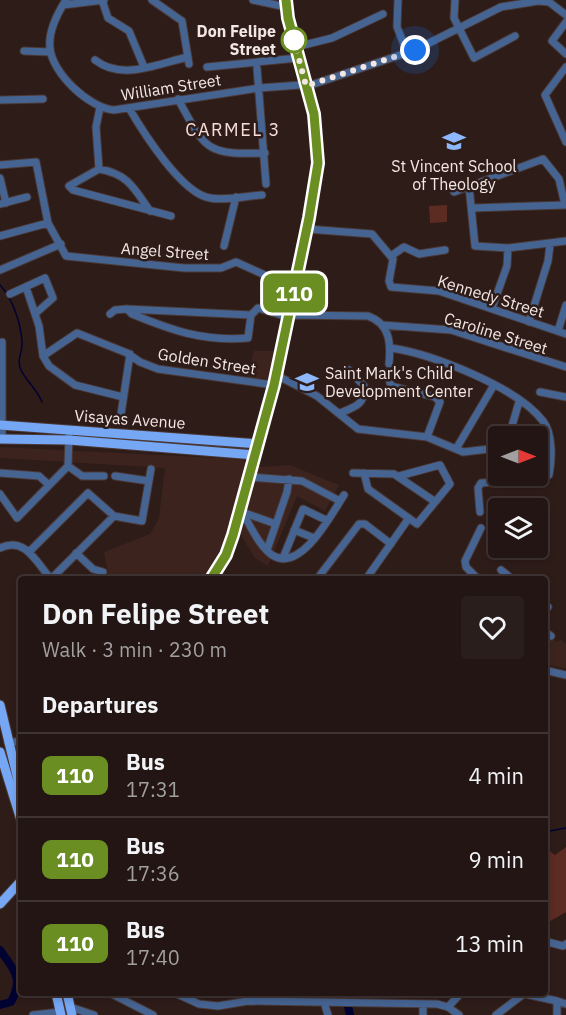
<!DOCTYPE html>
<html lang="en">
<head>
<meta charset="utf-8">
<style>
	:root { --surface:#221513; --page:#2a1e1c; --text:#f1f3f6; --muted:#a29fa0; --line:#3f3433 }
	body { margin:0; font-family:"IBM Plex Sans",sans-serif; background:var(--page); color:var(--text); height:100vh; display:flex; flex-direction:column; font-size:22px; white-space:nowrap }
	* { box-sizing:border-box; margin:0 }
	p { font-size:20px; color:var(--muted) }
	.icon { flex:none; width:33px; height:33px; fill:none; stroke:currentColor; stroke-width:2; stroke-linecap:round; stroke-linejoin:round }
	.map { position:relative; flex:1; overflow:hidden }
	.drawer { position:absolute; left:18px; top:576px; width:530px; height:420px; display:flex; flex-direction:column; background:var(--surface); border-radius:6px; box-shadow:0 3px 9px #0003,0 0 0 2px var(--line) }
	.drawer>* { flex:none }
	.badge { padding:0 12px; border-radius:9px; font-size:21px; line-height:39px }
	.needle { width:39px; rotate:90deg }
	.buttons { position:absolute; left:488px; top:426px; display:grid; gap:12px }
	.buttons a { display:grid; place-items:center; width:60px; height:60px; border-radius:6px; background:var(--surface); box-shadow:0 3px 9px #0003,0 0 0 2px var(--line); font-size:30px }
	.you { position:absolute; width:30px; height:30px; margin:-15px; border:4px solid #fff; border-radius:50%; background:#1a73e8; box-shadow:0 0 0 9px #1a73e833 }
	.map>.badge { position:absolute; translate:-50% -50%; box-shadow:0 0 0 3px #fff }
	h2 { padding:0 24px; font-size:22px; line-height:54px }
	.round { display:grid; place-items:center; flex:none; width:63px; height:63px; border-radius:6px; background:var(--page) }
	.summary { display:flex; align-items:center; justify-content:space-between; height:102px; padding:0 24px }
	h1 { font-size:28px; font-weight:700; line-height:45px }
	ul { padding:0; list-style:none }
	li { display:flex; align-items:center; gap:18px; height:84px; padding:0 24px; border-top:2px solid var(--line) }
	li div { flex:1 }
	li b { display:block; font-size:22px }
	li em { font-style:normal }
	li .badge { min-width:66px; font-weight:700; text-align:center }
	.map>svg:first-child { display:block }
</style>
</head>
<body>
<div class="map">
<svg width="566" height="1015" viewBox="0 0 566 1015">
	<rect width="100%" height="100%" fill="#2e1c19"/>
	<path fill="#3c231e" d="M 254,351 L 275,351 L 269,379 L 247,378 Z
		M 0,447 L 239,459 L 249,463 L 224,546 L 204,579 L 109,579 L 104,552 L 150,534 L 159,518 L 165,468 L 0,458 Z
		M 290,465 L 339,485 L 325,511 L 297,496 L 268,566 L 255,558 L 239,532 L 258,467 Z
		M 544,633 L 557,642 L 561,640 L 566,644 L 566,668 L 545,665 Z"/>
	<path fill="#5c2b22" d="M 447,205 L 447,222 L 430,223 L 429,206 Z
		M 566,847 L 566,912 L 545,924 L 545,848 L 555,855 Z"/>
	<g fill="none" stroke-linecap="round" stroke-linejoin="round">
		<path stroke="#000232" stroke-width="1.5" d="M 0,285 C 13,299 21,324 22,342 C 23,352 16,359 21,370 C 26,381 37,389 42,402
			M 544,832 L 566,828"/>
		<path stroke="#000232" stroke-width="8" d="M 0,950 C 14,970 24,978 11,1002 L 0,1005
			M 345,993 L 350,1015"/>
		<g stroke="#4a3835" stroke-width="9">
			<path id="minor" d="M 66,0 C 57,14 48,31 50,48 C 52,73 89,108 114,110 L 259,88 L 314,84 L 415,50 L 501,7 L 538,1 L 549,2 L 566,15
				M 102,0 L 108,18 L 129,31 L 144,67
				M 152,0 L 182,21 L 189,64
				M 253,0 L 286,7
				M 398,0 L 397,27 L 407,52
				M 455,0 L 454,18 L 474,58 L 515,36
				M 63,5 L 104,0
				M 566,22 L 552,41 L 566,54
				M 296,47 L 332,38 L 383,14
				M 24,51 L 50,52
				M 95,60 C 122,81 157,64 188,57
				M 207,67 L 298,58
				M 566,67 L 545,95 L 566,142
				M 257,68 L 266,184
				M 178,99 C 206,150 205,155 265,153
				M 0,100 L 43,99
				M 129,108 C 143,132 182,194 210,198 C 226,201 246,196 262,195
				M 0,165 L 36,162 L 48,223 L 66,256 L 184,268 L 221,268 L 236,262 L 276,280 L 295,285
				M 99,169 L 96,127 L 100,107
				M 0,178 L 6,203
				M 469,186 L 475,246 L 508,248 L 566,241
				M 454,192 L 543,159 L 559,179 L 565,205
				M 0,204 L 27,197
				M 473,208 L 566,205
				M 150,211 C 134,188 128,174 99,169 L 69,186 L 73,190 L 171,216
				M 307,229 L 372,234 L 393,259 L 389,281 L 391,287 L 439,291 L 566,334
				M 0,236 L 48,223
				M 224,246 L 236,197
				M 391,256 L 404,247 L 419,254 L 445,250
				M 0,270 L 61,244
				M 26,287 L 39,326 L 43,356 L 49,366 L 75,385 L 123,397
				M 10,294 L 45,278 L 53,298 L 36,313
				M 492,308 L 507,266 L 508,248
				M 127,309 L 132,314 C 171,330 204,342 248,338 L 251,315
				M 110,314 L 115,310 L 127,309 L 251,315
				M 251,315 L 258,308 L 288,317
				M 288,315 L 368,316 C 390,324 391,343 389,364
				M 529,322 L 548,261 L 550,245
				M 382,325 L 451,330 L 566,367
				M 558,331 L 566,305
				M 2,342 L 2,439
				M 391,348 C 432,354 517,387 543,421 C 553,434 552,459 549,475 L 544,478 L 481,483 L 478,488 L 480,512
				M 43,356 L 77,333 L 127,353 L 140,362 L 158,369 L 274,385
				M 387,372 L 391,386 L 435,397 L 440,402 L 427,437
				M 276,375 L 317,396 L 358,429 L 427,437 L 463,452 L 498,448
				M 540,392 L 566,397
				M 340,413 C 355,407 366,404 364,386 L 349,370
				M 121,414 L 130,354
				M 509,436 L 519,402
				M 537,442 L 550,440
				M 456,449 L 494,385
				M 68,466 L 82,476 L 104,476
				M 0,473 L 39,476 L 49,485
				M 353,473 L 394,474 L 434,501
				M 364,473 L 368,489 L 417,524 L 450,484 L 440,465 L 399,476
				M 115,476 L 149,481
				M 249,477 L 302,481 L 340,501
				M 0,494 L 17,518 L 68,466 L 69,436
				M 242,512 C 250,525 259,546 272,555 C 301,574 332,513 344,495
				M 242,512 L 276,524
				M 294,530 L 314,538
				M 0,548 C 25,536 36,562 51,579
				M 267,550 L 287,492 L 289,479
				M 29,552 L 88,493 L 114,516 L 142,521 L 151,469
				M 76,553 L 93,569 L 103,572
				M 283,558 L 303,509 L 326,520
				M 501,570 L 512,579
				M 51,579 L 114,516
				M 317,579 L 359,524 L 365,524 L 391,544
				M 366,579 L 409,518
				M 478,579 L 466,567 L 465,561 L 481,528
				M 544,605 L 548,607
				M 544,631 L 551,636
				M 544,670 L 566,675
				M 8,743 L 21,741
				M 544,941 L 563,946 L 566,944
				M 110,993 L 153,1015
				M 175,993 L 199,1004 L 218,1006 L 248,1001 L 437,1004 L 448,1007 L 459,1015
				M 525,994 L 557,1001 L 557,1015
				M 557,1001 L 566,1004
				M 324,1002 L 328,1015
				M 70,1007 L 94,1015
				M 448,1007 L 461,993
				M 33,1015 L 60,1012
				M 423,1015 L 423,1004
				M 496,1015 L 525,993"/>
		</g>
		<g stroke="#4a3835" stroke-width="11">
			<path id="major" d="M 0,425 L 258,444
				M 0,439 L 69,440 L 255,455
				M 211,579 L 226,555 L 233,535 L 274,385 L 309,218 L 318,163 L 314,114 L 288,18 L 286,0
				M 0,705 L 21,792
				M 0,752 L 21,820
				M 0,904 L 21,881
				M 56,993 L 61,1015
				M 67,993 L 72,1015"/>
		</g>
		<use href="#minor" stroke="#466492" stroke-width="7"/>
		<use href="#major" stroke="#76a7f4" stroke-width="9"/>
	</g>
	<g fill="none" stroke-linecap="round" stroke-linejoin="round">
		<g stroke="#fff" stroke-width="14">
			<path id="line" d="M 211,579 L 226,555 L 233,535 L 274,385 L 309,218 L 318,163 L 314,114 L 288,18 L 286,0"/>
		</g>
		<use href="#line" stroke="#6b8e23" stroke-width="9"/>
		<path stroke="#f3e7e4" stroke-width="6" stroke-dasharray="0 10.8" d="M 294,40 L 306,86 L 415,50"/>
	</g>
	<defs>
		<g id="university-bare" transform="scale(1.8)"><path d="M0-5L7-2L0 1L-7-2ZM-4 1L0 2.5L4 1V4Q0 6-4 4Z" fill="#8db9fc" stroke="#2e1c19" stroke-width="2.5" paint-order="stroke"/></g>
		<g id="school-bare" transform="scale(1.8)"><path d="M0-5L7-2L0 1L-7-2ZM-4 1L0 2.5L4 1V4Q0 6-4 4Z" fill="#8db9fc" stroke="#2e1c19" stroke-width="2.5" paint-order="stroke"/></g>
	</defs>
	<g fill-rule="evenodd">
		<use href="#university-bare" x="454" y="141"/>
		<use href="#school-bare" x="307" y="382"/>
	</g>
	<circle fill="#fff" stroke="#6b8e23" stroke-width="3" cx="294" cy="40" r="12"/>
	<g text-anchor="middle" stroke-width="5" stroke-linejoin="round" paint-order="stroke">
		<g font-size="16" font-weight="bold" fill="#f3e7e4" stroke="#2e1c19" text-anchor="end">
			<text x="276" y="37">Don Felipe<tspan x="276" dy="18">Street</tspan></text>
		</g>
		<g font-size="16" fill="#f3e7e4" stroke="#2e1c19">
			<text transform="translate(171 87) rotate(-9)" y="6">William Street</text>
			<text transform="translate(165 251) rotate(4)" y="6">Angel Street</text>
			<text transform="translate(491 296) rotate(17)" y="6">Kennedy Street</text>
			<text transform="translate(496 333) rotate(17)" y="6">Caroline Street</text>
			<text transform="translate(207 361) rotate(9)" y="6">Golden Street</text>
			<text transform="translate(130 419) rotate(4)" y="6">Visayas Avenue</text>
		</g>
		<g font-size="16" fill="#f3e7e4" stroke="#2e1c19">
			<text x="454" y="172">St Vincent School<tspan x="454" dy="18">of Theology</tspan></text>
			<text x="325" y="379" text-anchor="start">Saint Mark's Child<tspan x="325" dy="18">Development Center</tspan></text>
		</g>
		<g font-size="18" letter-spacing="1.5" fill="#f6ddd8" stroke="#2e1c19">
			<text x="233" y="136">CARMEL 3</text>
		</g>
	</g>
</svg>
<div class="buttons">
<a><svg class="needle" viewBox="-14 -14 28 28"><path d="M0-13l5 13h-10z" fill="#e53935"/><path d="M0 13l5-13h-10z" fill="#a29fa0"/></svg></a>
<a><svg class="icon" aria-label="layers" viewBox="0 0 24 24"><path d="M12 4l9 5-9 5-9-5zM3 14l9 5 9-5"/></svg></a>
</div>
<div class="you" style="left:415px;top:50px"></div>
<b class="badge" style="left:294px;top:293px;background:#6b8e23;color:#fff">110</b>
<section class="drawer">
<div class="summary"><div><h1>Don Felipe Street</h1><p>Walk · 3 min · 230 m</p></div><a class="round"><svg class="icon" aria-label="heart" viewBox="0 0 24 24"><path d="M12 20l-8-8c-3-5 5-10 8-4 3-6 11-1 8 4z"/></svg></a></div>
<h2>Departures</h2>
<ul>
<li><span class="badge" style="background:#6b8e23;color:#fff">110</span><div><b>Bus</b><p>17:31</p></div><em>4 min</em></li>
<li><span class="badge" style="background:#6b8e23;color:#fff">110</span><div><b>Bus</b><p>17:36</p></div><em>9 min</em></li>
<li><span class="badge" style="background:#6b8e23;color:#fff">110</span><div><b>Bus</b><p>17:40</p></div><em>13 min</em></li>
</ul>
</section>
</div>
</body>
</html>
